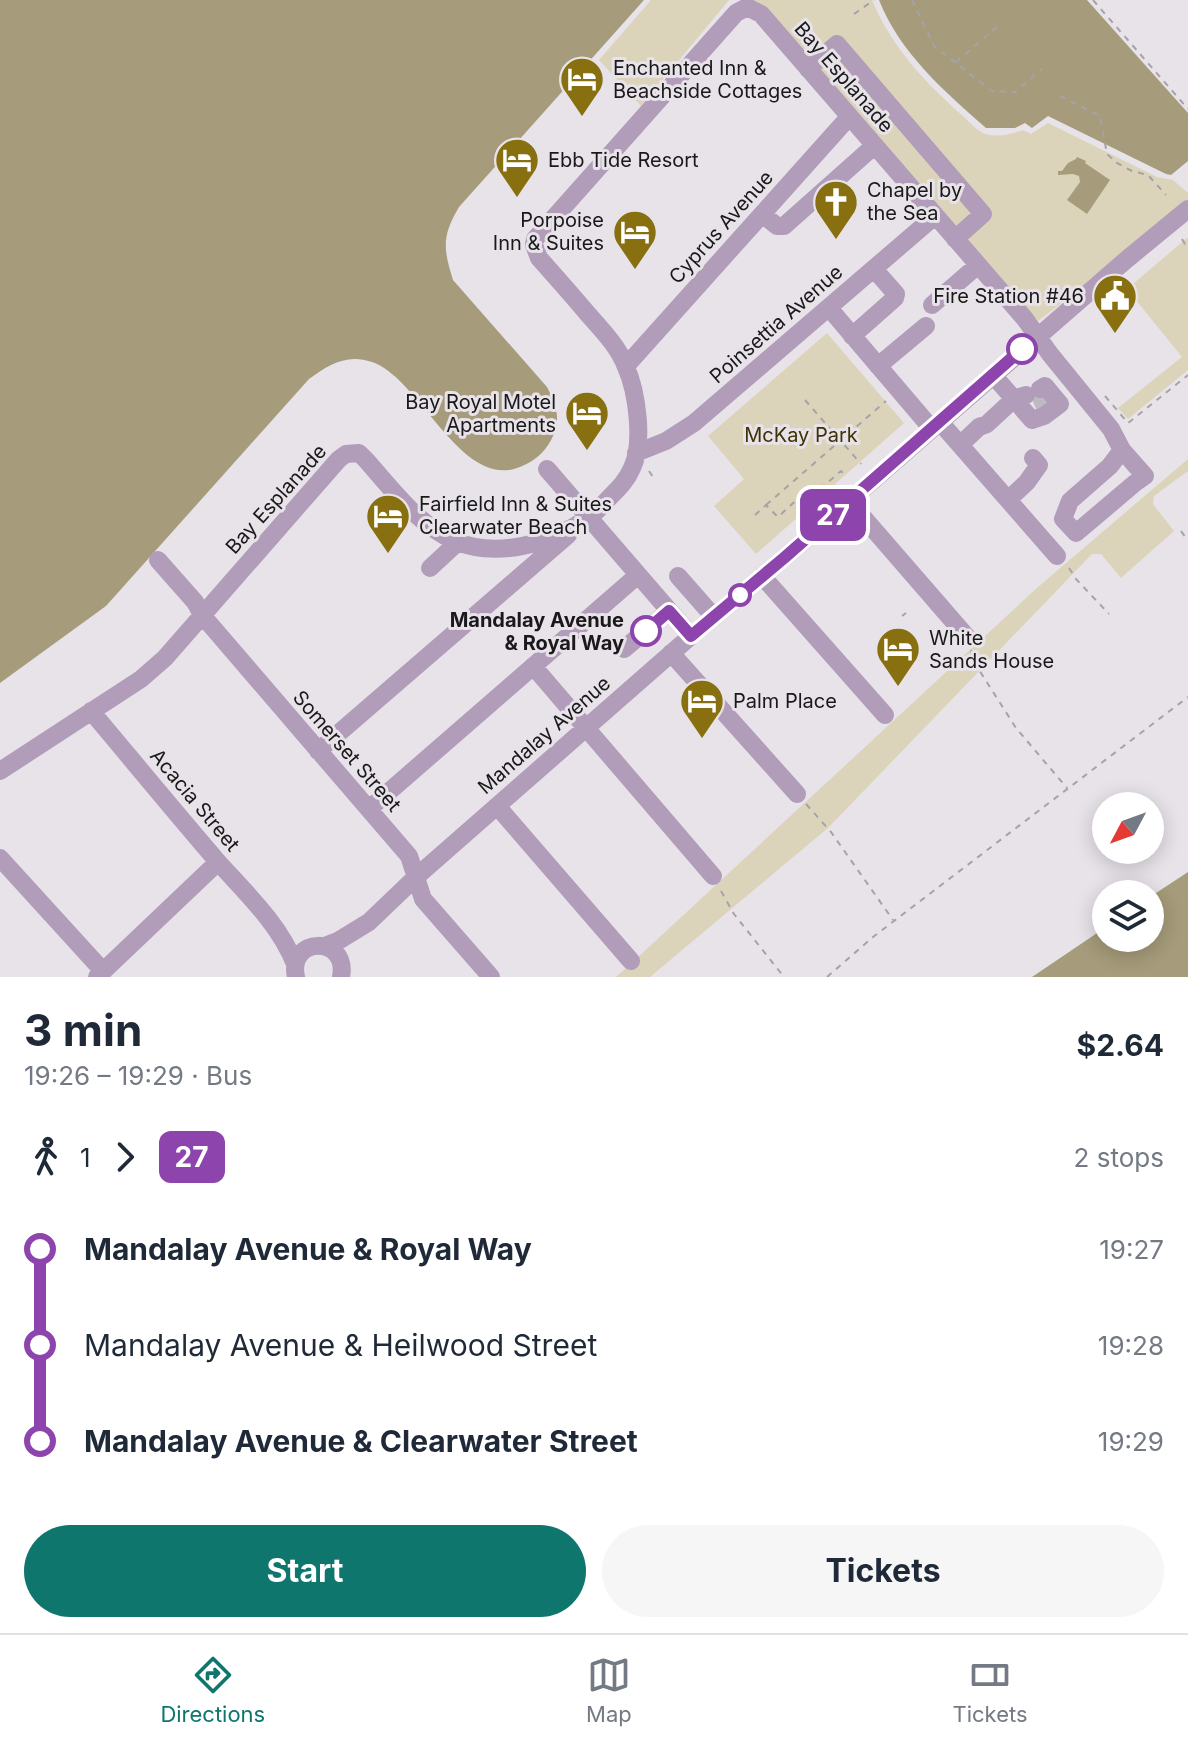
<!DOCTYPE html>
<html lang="en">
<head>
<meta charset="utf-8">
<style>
	:root { --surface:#fff; --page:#f6f6f7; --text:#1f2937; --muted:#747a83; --line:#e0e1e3; --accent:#0f766e }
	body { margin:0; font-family:Inter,sans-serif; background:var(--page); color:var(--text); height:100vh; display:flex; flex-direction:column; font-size:30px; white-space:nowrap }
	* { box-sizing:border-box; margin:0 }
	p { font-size:26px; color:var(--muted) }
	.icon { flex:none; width:44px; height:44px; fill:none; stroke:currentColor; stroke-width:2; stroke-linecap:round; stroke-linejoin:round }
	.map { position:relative; height:977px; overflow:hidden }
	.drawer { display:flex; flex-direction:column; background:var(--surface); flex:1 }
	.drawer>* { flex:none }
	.badge { padding:0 16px; border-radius:12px; font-size:28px; line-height:52px }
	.needle { width:52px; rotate:229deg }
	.controls { position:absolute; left:1092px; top:792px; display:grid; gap:16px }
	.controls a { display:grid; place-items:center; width:72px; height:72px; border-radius:50%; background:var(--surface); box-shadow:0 4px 20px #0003; font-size:40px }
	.map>.badge { position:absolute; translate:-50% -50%; box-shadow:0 0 0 4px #fff }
	.legs { display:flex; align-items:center; gap:12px; height:88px; padding:0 24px; font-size:26px }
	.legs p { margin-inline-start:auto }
	.summary { display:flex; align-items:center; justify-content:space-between; height:136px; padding:0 24px }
	h1 { font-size:44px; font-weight:700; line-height:60px }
	.action { display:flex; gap:16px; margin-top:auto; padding:16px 24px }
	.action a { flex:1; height:92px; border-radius:48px; background:var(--accent); color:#fff; font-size:32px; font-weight:700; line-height:92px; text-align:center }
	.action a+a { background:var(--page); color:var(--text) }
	ul { padding:0 24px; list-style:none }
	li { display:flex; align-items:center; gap:28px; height:96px; font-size:30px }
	li i { display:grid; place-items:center; width:12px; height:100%; margin:0 10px; background:currentColor }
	li i::after { content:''; width:20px; height:20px; margin:-10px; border:6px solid; border-radius:50%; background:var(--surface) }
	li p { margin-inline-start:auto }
	li:first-child i { background:linear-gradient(#0000 50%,currentColor 0) }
	li:last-child i { background:linear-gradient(currentColor 50%,#0000 0) }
	.dock { display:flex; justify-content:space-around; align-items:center; height:112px; border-top:2px solid var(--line); background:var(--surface); font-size:22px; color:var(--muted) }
	.dock a { display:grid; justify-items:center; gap:4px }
	.dock .current { color:var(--accent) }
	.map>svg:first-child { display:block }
</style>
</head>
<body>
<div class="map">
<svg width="1188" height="977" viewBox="0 0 1188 977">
	<rect width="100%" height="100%" fill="#e7e3e9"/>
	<path fill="#dcd4ba" d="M 651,0 L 729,0 L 641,106 L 599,60 Z
		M 746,0 L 872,0 C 891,46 926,84 963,116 C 968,121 975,128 981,132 C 992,139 1012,134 1023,130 L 1031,134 L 1048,123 L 1157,177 L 1173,180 L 1188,193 L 1188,201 L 1095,278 L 1038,321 Z
		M 1188,237 L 1188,370 L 1128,419 L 1118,408 L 1182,357 L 1127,289 Z
		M 827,333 L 904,423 L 756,554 L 714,506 L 744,479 L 708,436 Z
		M 1188,459 L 1188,471 L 1154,496 L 1153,504 L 1174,531 L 1121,578 L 1101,554 L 1092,554 L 828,828 L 650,977 L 616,977 L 627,967 L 630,970 L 640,962 L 637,958 L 1038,587 Z"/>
	<path fill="#a69c7b" d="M 0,0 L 644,0 L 459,207 C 442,236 443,248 453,280 L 547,387 C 555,402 561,417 554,434 C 547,450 537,460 520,467 C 461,491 420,378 372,362 C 347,353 328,365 309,379 L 106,606 L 0,683 Z
		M 879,0 L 1087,0 L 1188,113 L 1188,161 L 1171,175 L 1166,174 L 1048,116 L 1032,128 L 1025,123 L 1015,128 L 986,128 C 944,91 900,53 879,0 Z
		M 1077,157 L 1086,161 L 1085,163 L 1110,180 L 1087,214 L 1067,200 L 1080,182 L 1079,176 L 1073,174 L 1058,175 L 1058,171 L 1062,171 L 1068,163 L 1076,159 Z
		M 1188,872 L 1188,977 L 1032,977 L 1106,927 L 1106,938 L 1150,938 L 1150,897 Z"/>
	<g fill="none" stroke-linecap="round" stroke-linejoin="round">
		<path stroke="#bebac0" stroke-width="18" stroke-dasharray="18 9" stroke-linecap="butt" d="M 1034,404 L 1047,398"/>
		<path stroke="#a6a2a7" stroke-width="2" stroke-dasharray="6 6" stroke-linecap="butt" d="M 912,0 L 934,46 L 992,91 L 1015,92 L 1042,69
			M 1093,0 L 1188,109
			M 854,14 L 874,0
			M 956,62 L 998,26
			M 1060,96 L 1100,116 L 1107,154 L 1117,163 L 1132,171 L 1148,175 L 1166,195
			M 1182,239 L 1188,249
			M 1105,396 L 1128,423 L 1188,375
			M 805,400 L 861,464
			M 649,471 L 655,480
			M 766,505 L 886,401
			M 755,515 L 766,505 L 778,517 L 804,493 L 819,490 L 841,471 L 846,477
			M 1181,531 L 1188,541
			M 1069,568 L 1076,579 L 1109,614
			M 902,616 L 906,613
			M 949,642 L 954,649
			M 971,650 L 974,662 L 1016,728 L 1067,788
			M 806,804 L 831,832 L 893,920
			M 721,891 L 734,914 L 784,977
			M 827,977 L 873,937 L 1188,697"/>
		<path stroke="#b19cba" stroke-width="18" d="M 808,69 L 837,44 L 983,214 L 955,239
			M 762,214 L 777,226 L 784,226 L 874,146
			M 932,305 L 978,265
			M 829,308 L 932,429
			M 852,336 L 895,298 L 896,294 L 874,269
			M 626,366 L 849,117
			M 878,366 L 926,326
			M 1026,395 L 1014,399 L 1032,420 L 1044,416 L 1060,404 L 1045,386 L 1040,389
			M 940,422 L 1057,556
			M 960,445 L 979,427 L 987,424 L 1014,399 L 993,375
			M 636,453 L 666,441 L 694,423 L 935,216
			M 547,469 L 691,636
			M 1008,500 L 1027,482 L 1039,465 L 1033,458
			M 849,501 L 967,637
			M 158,560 L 195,602 L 202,615 L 409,856 L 423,899 L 491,977
			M 430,568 L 458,542
			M 678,576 L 714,617
			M 762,576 L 885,715
			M 624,649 L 669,611
			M 671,653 L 797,794
			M 533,666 L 713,876
			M 91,711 C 133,761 175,812 218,862 C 247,894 279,924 295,964
			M 318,751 L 568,535
			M 0,771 L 141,679 L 165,658 L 339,459 L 346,454 L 359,453 L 366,460 C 392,489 418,525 455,541 C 498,559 552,543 588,518 C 596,513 603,504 610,497 C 619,488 627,480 632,468 C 644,443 637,392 626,367 C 618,346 601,329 587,313 C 571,294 555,276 539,258 L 534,245 L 535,239 L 736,13 L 747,7 L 761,14 L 1025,319 L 1050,354 L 1111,429 L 1122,450 L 1145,476 L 1135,483 L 1076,533 L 1063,519 L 1070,501 L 1110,466 L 1122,450
			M 497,806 L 631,961
			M 369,809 L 638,575
			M 0,858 L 103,971
			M 325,946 L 338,941 L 369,922 L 416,877 L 691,636 L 784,558 L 1126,260 L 1188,209
			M 97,977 L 218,862
			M 296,977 C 287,936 349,935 341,977"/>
	</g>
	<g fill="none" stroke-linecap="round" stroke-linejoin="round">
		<g stroke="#fff" stroke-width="18">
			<path id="line-1" d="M 646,631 L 669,611 L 691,636 L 784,558 L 1022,349"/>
		</g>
		<use href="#line-1" stroke="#8e44ad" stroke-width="12"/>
	</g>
	<defs>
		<g id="hotel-pin" transform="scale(2.3)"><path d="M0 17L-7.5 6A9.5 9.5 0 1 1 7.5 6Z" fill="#887010" stroke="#e7e3e9"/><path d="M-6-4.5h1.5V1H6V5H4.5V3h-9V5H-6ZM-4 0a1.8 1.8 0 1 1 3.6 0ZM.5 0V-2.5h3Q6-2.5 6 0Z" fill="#fff"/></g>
		<g id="church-pin" transform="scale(2.3)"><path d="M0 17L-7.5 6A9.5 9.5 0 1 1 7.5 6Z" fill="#887010" stroke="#e7e3e9"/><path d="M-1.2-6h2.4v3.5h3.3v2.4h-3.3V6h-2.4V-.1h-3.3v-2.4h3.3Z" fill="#fff"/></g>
		<g id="civic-pin" transform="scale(2.3)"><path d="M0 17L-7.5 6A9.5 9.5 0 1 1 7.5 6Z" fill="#887010" stroke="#e7e3e9"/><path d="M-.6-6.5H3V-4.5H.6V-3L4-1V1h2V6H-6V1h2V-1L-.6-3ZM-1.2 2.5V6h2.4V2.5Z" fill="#fff"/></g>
	</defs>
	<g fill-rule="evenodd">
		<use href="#hotel-pin" x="582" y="79"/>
		<use href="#hotel-pin" x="517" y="160"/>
		<use href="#church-pin" x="836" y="202"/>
		<use href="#hotel-pin" x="635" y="232"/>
		<use href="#civic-pin" x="1115" y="296"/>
		<use href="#hotel-pin" x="587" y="413"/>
		<use href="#hotel-pin" x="388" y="516"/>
		<use href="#hotel-pin" x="898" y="649"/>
		<use href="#hotel-pin" x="702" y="701"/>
	</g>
	<g fill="#fff" stroke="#8e44ad" stroke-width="4">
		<circle cx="1022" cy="349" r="14"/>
		<circle cx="740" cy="595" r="10"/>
		<circle cx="646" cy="631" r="14"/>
	</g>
	<g text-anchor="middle" stroke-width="6" stroke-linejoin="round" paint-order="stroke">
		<g font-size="20" fill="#1a181a" stroke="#e7e3e9" text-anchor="start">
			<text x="613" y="75">Enchanted Inn &amp;<tspan x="613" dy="23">Beachside Cottages</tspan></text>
			<text x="548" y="167">Ebb Tide Resort</text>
			<text x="867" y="197">Chapel by<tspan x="867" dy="23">the Sea</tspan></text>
			<text x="604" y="227" text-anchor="end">Porpoise<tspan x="604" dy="23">Inn &amp; Suites</tspan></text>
			<text x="1084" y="303" text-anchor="end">Fire Station #46</text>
			<text x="556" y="409" text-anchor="end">Bay Royal Motel<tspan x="556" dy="23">Apartments</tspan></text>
			<text x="419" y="511">Fairfield Inn &amp; Suites<tspan x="419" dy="23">Clearwater Beach</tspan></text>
			<text x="929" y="645">White<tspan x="929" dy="23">Sands House</tspan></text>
			<text x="733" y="708">Palm Place</text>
		</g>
		<g font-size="20" fill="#1a181a" stroke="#e7e3e9">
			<text transform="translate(844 77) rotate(49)" y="7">Bay Esplanade</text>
			<text transform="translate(721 227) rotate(-48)" y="7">Cyprus Avenue</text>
			<text transform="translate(776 324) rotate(-41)" y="7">Poinsettia Avenue</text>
			<text transform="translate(276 499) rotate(-48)" y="7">Bay Esplanade</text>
			<text transform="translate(544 735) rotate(-41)" y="7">Mandalay Avenue</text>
			<text transform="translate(347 751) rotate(49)" y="7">Somerset Street</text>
			<text transform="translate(195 800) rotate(50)" y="7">Acacia Street</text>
		</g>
		<g font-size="20" fill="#3f3205" stroke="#e7e3e9">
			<text x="801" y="442">McKay Park</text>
		</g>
		<g font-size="20" font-weight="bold" fill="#1a181a" stroke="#e7e3e9" text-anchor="end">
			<text x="624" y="627">Mandalay Avenue<tspan x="624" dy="23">&amp; Royal Way</tspan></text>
		</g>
	</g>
</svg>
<div class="controls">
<a><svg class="needle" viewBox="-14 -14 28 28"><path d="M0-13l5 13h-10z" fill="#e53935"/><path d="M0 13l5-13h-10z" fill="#747a83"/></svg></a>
<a><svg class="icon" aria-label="layers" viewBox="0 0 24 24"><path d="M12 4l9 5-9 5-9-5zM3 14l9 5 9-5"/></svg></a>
</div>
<b class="badge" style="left:833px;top:515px;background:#8e44ad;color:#fff">27</b>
</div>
<section class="drawer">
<div class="summary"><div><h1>3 min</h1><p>19:26 – 19:29 · Bus</p></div><b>$2.64</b></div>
<div class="legs"><svg class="icon" aria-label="walk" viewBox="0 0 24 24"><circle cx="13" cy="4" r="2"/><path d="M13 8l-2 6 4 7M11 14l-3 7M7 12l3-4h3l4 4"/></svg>1<svg class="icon" aria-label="forward" viewBox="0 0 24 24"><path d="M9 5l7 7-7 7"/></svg><b class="badge" style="background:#8e44ad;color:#fff">27</b><p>2 stops</p></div>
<ul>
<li><i style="color:#8e44ad"></i><b>Mandalay Avenue &amp; Royal Way</b><p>19:27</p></li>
<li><i style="color:#8e44ad"></i><span>Mandalay Avenue &amp; Heilwood Street</span><p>19:28</p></li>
<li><i style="color:#8e44ad"></i><b>Mandalay Avenue &amp; Clearwater Street</b><p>19:29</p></li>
</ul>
<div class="action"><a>Start</a><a>Tickets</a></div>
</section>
<nav class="dock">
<a class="current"><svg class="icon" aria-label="directions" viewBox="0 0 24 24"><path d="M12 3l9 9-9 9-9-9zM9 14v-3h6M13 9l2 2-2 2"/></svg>Directions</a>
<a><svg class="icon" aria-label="map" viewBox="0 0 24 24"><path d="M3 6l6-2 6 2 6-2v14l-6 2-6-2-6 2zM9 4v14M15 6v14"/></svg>Map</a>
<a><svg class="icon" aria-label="tickets" viewBox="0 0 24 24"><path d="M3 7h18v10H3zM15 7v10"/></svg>Tickets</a>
</nav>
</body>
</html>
